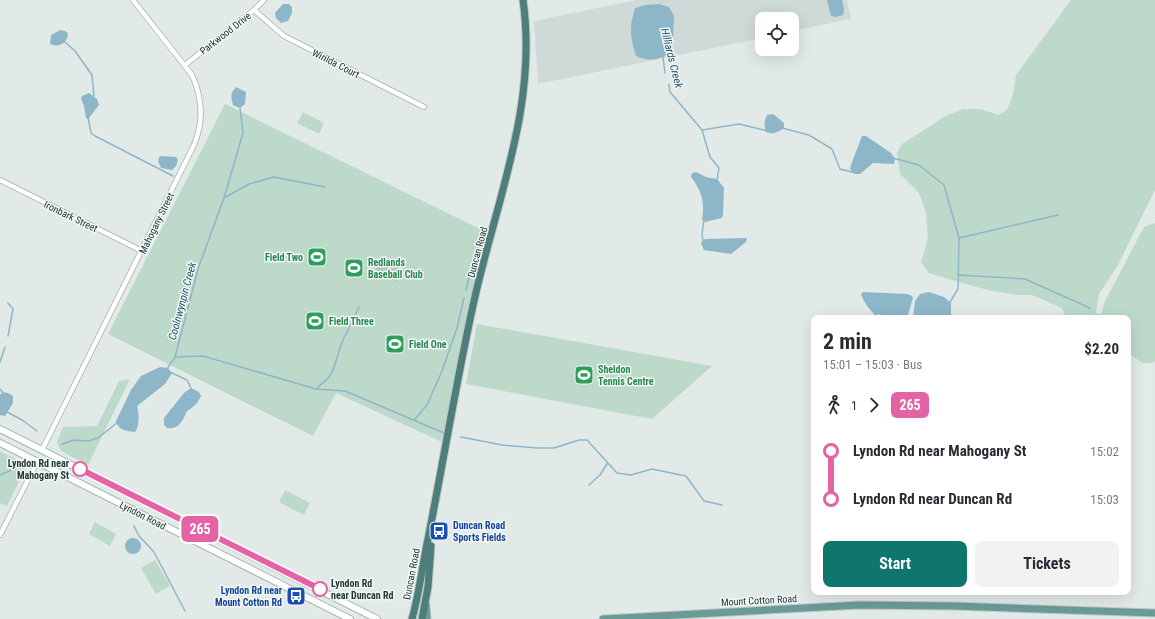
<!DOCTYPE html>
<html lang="en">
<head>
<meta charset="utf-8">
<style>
	:root { --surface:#fff; --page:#f2f2f3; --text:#2b2b33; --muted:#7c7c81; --accent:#0f766e }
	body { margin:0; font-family:"Roboto Condensed",sans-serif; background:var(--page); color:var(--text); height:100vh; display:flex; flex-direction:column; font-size:15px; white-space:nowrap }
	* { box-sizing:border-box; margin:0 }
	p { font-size:13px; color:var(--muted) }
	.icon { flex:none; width:22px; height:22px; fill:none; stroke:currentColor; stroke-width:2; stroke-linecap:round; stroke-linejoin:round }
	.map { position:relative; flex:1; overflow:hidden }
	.sheet { position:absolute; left:811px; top:315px; width:320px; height:280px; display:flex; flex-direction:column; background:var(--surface); border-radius:8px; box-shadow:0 4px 16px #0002 }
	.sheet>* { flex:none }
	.badge { padding:0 8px; border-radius:6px; font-size:14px; line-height:26px }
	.controls { position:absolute; left:755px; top:12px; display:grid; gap:8px }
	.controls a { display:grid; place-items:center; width:44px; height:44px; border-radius:8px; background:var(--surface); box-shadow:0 4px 16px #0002; font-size:20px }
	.map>.badge { position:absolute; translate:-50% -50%; box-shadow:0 0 0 2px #fff }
	.legs { display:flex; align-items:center; gap:6px; height:44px; padding:0 12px; font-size:13px }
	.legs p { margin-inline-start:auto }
	.head { display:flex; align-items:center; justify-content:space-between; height:68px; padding:0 12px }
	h1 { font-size:22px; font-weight:700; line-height:30px }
	.cta { display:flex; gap:8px; margin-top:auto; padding:8px 12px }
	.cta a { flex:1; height:46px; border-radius:8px; background:var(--accent); color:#fff; font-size:16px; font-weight:700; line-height:46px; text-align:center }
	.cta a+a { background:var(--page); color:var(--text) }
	ul { padding:0 12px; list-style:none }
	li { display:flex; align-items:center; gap:14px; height:48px; font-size:15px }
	li i { display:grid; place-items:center; width:6px; height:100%; margin:0 5px; background:currentColor }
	li i::after { content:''; width:10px; height:10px; margin:-5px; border:3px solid; border-radius:50%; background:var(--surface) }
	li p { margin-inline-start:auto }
	li:first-child i { background:linear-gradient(#0000 50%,currentColor 0) }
	li:last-child i { background:linear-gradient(currentColor 50%,#0000 0) }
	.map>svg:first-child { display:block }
</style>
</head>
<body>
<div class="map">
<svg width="1155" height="619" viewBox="0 0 1155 619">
	<rect width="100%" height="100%" fill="#e1eae7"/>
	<path fill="#cfd9d7" d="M 637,0 L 847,0 L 851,19 L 792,31 L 792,19 L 762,19 L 762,38 L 538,84 L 534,21 Z"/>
	<path fill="#bcd9c9" d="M 1071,0 L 1155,0 L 1155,190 L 1118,265 L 1099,294 L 1096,313 L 1101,314 L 1105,301 L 1144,227 L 1155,223 L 1155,361 L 1152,363 L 1143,363 L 1128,353 L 1128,318 L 1066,318 L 1062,308 L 1032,295 L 1016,295 L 988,290 L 948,279 L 929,273 L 921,262 L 928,239 L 926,213 L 919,193 L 900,174 L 897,153 L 902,144 L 946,116 L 963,109 L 981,109 L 998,115 L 1007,110 L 1013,94 L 1016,75 Z
		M 225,104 L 486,232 L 469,305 L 442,442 L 336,393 L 313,436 L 108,334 Z
		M 303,112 L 324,123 L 319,134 L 297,123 Z
		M 477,324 L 712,366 L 652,419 L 466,384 Z
		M 130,379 L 88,465 L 61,451 L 57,442 L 63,427 L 97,426 L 119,381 Z
		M 0,451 L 24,463 L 26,467 L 7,506 L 0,503 Z
		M 285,490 L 310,503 L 304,515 L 279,502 Z
		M 95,522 L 116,534 L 110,546 L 89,534 Z
		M 155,560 L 170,586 L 156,594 L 141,568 Z"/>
	<path fill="#8eb6c9" d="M 827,0 L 842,0 L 844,9 L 843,15 L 836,17 L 831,16 Z
		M 283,4 L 289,4 L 292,7 L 292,13 L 288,21 L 281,23 L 276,18 L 275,13 Z
		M 659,4 L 669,7 L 674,16 L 673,41 L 670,54 C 656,60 650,62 636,56 C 630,36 629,28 635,8 L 646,5 Z
		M 60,30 L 65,31 L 68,33 C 68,43 59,48 50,44 L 51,35 Z
		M 236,87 L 246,92 L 245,104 L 240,108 L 233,105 C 231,98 230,93 236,87 Z
		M 89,93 L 97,99 L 99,105 L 88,119 L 86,118 L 84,106 L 81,99 L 82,96 Z
		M 773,114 L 784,123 L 784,128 C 778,132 774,135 766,132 C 764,126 764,121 767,115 Z
		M 862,136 L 866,136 L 891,153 L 895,159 L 894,164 L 873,163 L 860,174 L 854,174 L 850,169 L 851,165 Z
		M 161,156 L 176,157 L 178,160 L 176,166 L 172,170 L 161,168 L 158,161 L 159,157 Z
		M 696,172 L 706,177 L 717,179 L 724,188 L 723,215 L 722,218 L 705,222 L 702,220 C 705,203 702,191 691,177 L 692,173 Z
		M 747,238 L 746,242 L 731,254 L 704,250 L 701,243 L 705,239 Z
		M 863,292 L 907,294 L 912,296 L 913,298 L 907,318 L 881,318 L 882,316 L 879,314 L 876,316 C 870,310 864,303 861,294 Z
		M 929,292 L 944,297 L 951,303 L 951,318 L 913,318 L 915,301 L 920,294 Z
		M 160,367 L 168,368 L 172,373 L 165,384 L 137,406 C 139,414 140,425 135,432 C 126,431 118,430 116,421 L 131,390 L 141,376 Z
		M 191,388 L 199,392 L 201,396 C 197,404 194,407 187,411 C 183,420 179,430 167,428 L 164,425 L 164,418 L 184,393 Z
		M 2,392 L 8,393 L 13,396 L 13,403 L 5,416 L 0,415 L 0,395 Z
		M125 546a8 8 0 1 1 16 0a8 8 0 1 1-16 0Z"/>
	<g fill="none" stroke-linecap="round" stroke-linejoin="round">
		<path stroke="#8eb6c9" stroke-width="1.5" d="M 65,42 L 75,51 L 92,75 L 94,96
			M 663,57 L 665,73
			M 669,84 L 670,92 L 702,130 L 710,157 L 719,168 L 717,180
			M 88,117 L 91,133 L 95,136 L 173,176
			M 782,128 L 809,135 L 832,149 L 840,169 L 852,172 L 854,170
			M 702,130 L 739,124 L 768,131
			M 893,158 L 919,165 L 944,185 L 959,238 L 958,289 L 950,302
			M 224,198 L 249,184 L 274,177 L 325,187
			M 959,238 L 1058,215
			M 703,241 L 702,234 L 704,220
			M 959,275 L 1025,279 L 1090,308
			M 466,290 L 475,253
			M 8,303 L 13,309 L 8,336
			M 175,357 L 203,356 L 316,389 L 345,391 L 444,433
			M 0,362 L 5,347
			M 167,369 L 175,357 L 198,269 L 224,198 L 243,133 L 240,108
			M 170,372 L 187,380 L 191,388
			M 0,389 L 3,393
			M 316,389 L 329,377 L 333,370 L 342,342 L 359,307
			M 7,412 L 22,420 L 37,431
			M 415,419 L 427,405 L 442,371 L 457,328 L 464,298
			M 461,437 L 502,445 L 537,448 L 554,448 L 579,440 L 587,440 L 617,473 L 631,475 L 652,469 L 686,476 L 704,501 L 722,505
			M 62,444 L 74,440 L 88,441 L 98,438 L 118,422
			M 0,475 L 19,467
			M 589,485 L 600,475 L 607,464
			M 134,526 L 139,536 L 154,552 L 185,611"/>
	</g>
	<path fill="#b7c4c1" stroke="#b4c3bf" d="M 382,259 L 406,271 L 402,280 L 397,278 L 396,281 L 376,271 Z"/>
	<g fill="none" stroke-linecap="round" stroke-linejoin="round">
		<g stroke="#a4b1ae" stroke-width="6">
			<path id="minor" d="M 254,10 L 284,36 L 424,107
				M 185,65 L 254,10 L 264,0
				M 0,180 L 142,251
				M 42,450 L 194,145 C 204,121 203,99 192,75 L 133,0
				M 0,535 L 37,462"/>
		</g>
		<g stroke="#a1b4b1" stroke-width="8">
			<path id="secondary" d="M 0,429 L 377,619
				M 0,443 L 350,619"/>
		</g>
		<g stroke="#c1c7c7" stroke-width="9">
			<path id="primary" d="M 426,605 L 427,619
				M 603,619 L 860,605 L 954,606 L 1155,613"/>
		</g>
		<g stroke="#c1c7c7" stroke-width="9">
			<path id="trunk" d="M 412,619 C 419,594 422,569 427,544 C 443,464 456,382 474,301 C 496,201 538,105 523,0
				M 422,619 L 428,587 L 431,546"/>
		</g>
		<use href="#minor" stroke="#fff" stroke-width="4.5"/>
		<use href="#secondary" stroke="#fff" stroke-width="6"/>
		<use href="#primary" stroke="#6a9b97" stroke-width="7"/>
		<use href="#trunk" stroke="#4e7e7c" stroke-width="7"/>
	</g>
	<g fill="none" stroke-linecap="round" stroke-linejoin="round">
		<g stroke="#fff" stroke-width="9">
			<path id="line-1" d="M 80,469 L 320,589"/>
		</g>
		<use href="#line-1" stroke="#e463a4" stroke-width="6"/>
	</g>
	<defs>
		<g id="stadium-square" transform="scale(1)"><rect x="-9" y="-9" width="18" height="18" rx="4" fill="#2e9e5b" stroke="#f1f7f5"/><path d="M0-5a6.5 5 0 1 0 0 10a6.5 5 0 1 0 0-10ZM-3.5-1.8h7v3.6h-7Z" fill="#fff"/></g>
		<g id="bus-square" transform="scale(1)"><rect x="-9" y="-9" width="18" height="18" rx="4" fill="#1a4fb4" stroke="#f1f7f5"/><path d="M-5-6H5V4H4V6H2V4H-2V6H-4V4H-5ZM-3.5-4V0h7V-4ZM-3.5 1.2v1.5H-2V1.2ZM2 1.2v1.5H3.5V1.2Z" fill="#fff"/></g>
	</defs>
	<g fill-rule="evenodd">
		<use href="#stadium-square" x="317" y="257"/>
		<use href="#stadium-square" x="354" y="268"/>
		<use href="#stadium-square" x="315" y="321"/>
		<use href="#stadium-square" x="395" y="344"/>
		<use href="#stadium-square" x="584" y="375"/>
		<use href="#bus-square" x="439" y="531"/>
		<use href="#bus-square" x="296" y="596"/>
	</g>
	<g fill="#fff" stroke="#e463a4" stroke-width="2">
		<circle cx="80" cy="469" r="7"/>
		<circle cx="320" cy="589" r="7"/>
	</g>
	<g text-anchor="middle" stroke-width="3" stroke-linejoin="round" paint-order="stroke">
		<g font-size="10" fill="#233836" stroke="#f1f7f5">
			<text transform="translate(225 33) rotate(-38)" y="4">Parkwood Drive</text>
			<text transform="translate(336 63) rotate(27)" y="4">Wirilda Court</text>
			<text transform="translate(71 216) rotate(26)" y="4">Ironbark Street</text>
			<text transform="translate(156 223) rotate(-64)" y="4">Mahogany Street</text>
			<text transform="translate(477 252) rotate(-75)" y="4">Duncan Road</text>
			<text transform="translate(143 515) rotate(27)" y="4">Lyndon Road</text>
			<text transform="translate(411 574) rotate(-79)" y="4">Duncan Road</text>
			<text transform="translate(759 600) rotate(-3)" y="4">Mount Cotton Road</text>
		</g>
		<g font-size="10" font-weight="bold" fill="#27864d" stroke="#f1f7f5" text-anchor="start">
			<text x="303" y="261" text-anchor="end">Field Two</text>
			<text x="368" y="266">Redlands<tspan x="368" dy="12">Baseball Club</tspan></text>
			<text x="329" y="325">Field Three</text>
			<text x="409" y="348">Field One</text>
			<text x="598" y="373">Sheldon<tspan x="598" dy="12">Tennis Centre</tspan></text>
		</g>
		<g font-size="10" font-weight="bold" fill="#233836" stroke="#f1f7f5" text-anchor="end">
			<text x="69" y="467">Lyndon Rd near<tspan x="69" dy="12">Mahogany St</tspan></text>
			<text x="331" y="587" text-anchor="start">Lyndon Rd<tspan x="331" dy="12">near Duncan Rd</tspan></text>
		</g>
		<g font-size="10" font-weight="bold" fill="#164399" stroke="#f1f7f5" text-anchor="start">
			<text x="453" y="529">Duncan Road<tspan x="453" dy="12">Sports Fields</tspan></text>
			<text x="282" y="594" text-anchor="end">Lyndon Rd near<tspan x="282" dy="12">Mount Cotton Rd</tspan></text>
		</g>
		<g font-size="11" font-style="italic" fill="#24556e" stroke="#f1f7f5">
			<text transform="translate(672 58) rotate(76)" y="4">Hilliards Creek</text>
			<text transform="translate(182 301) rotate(-75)" y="4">Coolnwynpin Creek</text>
		</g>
	</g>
</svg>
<div class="controls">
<a><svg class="icon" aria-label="locate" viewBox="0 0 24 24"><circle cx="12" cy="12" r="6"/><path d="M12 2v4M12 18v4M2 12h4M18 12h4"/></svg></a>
</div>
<b class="badge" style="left:200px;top:529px;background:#e463a4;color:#fff">265</b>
<section class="sheet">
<div class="head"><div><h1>2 min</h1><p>15:01 – 15:03 · Bus</p></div><b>$2.20</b></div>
<div class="legs"><svg class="icon" aria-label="walk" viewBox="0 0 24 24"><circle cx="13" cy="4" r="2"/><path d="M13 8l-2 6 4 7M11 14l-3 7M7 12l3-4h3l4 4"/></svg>1<svg class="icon" aria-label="forward" viewBox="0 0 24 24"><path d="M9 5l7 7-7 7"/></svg><b class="badge" style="background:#e463a4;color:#fff">265</b></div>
<ul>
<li><i style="color:#e463a4"></i><b>Lyndon Rd near Mahogany St</b><p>15:02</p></li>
<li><i style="color:#e463a4"></i><b>Lyndon Rd near Duncan Rd</b><p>15:03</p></li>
</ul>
<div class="cta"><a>Start</a><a>Tickets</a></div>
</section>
</div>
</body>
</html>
